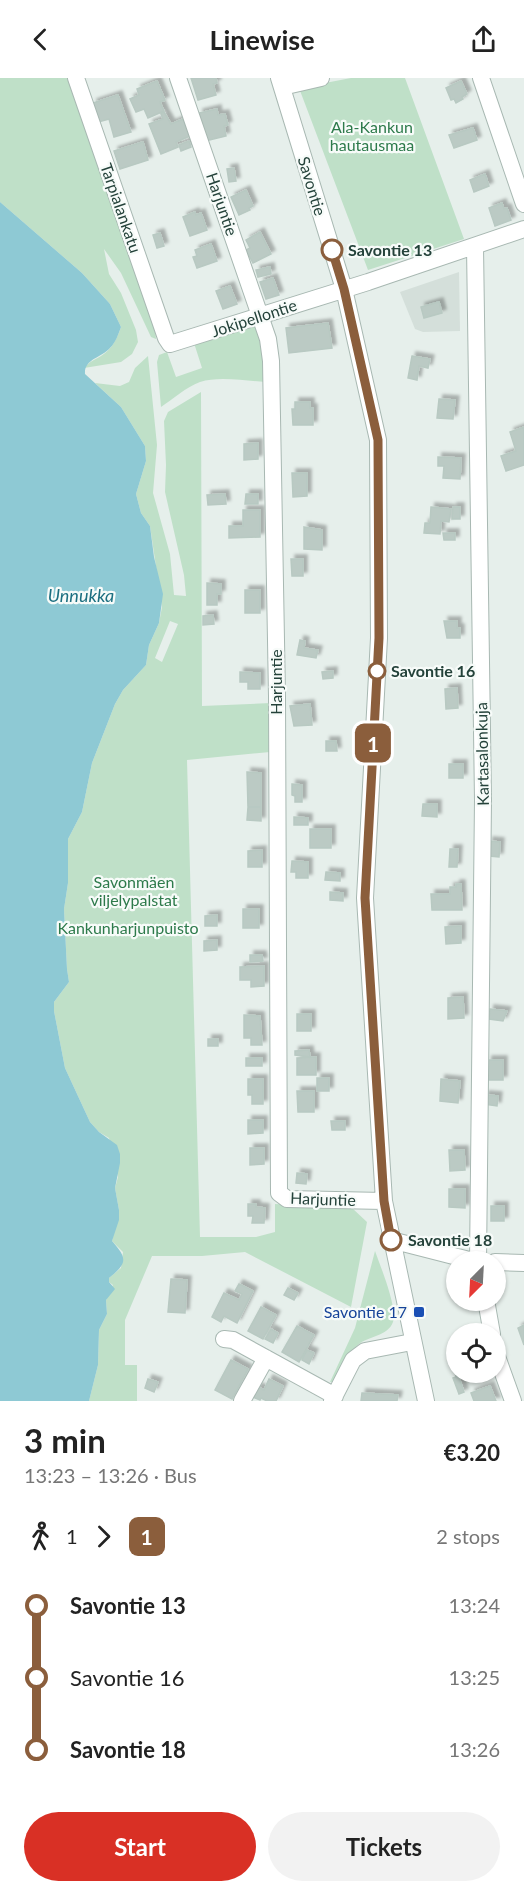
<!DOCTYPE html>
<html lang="en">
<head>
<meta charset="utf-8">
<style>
	:root { --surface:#fff; --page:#f2f2f2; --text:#222; --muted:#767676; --accent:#d93025 }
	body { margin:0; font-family:Lato,sans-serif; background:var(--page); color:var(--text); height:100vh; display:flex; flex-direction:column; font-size:22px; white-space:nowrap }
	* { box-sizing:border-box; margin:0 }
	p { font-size:20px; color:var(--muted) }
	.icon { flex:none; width:33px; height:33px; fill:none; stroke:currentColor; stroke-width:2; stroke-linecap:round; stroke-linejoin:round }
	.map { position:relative; height:1323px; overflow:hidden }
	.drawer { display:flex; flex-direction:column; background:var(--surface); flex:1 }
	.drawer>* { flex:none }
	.badge { padding:0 12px; border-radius:9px; font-size:21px; line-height:39px }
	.needle { width:39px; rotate:204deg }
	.controls { position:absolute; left:446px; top:1173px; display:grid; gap:12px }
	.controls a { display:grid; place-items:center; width:60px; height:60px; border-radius:50%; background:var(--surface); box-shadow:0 2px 4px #0004; font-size:30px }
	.map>.badge { position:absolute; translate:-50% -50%; box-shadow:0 0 0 3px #fff }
	.legs { display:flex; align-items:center; gap:9px; height:66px; padding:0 24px; font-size:20px }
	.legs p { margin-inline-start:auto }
	.summary { display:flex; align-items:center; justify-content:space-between; height:102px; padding:0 24px }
	h1 { font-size:33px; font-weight:700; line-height:45px }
	.cta { display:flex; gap:12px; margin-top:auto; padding:12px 24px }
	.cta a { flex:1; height:69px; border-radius:36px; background:var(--accent); color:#fff; font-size:24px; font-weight:700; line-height:69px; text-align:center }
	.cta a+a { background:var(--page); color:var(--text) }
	ul { padding:0 24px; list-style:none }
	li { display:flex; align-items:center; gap:21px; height:72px; font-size:22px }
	li i { display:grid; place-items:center; width:9px; height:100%; margin:0 8px; background:currentColor }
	li i::after { content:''; width:15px; height:15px; margin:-8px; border:4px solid; border-radius:50%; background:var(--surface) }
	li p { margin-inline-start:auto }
	li:first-child i { background:linear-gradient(#0000 50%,currentColor 0) }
	li:last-child i { background:linear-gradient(currentColor 50%,#0000 0) }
	header { display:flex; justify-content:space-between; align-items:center; height:78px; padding:0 24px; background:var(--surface); font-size:27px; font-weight:700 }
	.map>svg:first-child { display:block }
</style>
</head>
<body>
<header><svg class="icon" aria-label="back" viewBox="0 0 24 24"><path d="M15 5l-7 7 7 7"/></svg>Linewise<svg class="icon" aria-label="share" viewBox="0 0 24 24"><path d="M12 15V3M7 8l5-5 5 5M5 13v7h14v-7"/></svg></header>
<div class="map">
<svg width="524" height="1323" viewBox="0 0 524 1323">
	<defs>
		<filter id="shadow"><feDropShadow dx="4" dy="-4" stdDeviation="1.5" flood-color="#0004"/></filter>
	</defs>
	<rect width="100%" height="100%" fill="#e6efeb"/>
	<path fill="#d4dfda" d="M 459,194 L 460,253 L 423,254 L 415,251 L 400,214 Z"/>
	<path fill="#bfe0c8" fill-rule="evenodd" d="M 0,0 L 67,0 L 155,251 L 156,261 L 151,259 L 121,195 L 104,171 L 109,196 L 121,215 L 136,252 L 138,264 L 132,276 L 121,284 L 84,290 C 89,284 94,282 101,278 C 112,271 117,261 121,249 L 110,226 L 82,195 L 0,124 Z
		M 351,0 L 405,0 L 464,161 L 368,192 L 299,10 Z
		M 255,248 L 262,270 L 266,304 C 246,303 219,298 200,304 C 186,309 173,321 161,329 L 157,284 L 159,277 L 167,274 L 176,299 L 202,290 L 194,265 Z
		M 148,278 L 157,367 L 153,415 L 170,476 L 174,517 L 186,518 L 184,497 L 165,414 L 166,387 L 164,343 L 168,334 L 201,314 L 202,628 L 271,625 L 270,674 L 187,682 L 200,1159 L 256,1159 L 275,1154 L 275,1126 L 352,1130 L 367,1144 L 351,1229 L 245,1174 L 202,1178 L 152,1178 L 125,1242 L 125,1287 L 137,1287 L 137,1323 L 89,1323 L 98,1287 L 99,1252 L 107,1236 L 106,1222 L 113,1207 L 109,1204 L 109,1200 L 121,1190 L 123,1174 L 112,1163 L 119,1132 L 115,1110 L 118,1099 L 109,1060 L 99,1054 L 90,1044 L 65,990 L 54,933 L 54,924 L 69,904 L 67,891 L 64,831 L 68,805 L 68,761 L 82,734 L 92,685 L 115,626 L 123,612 L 146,587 L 149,567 L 159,545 L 162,529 L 150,448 L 141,435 L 136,416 L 146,383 L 145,368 L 121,329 L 95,305 L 120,308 L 129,304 L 135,290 ZM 170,543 L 178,546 L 162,584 L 155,580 Z
		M 375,1173 C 380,1187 398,1231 393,1244 C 388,1258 369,1258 359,1266 C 347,1275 340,1292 333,1304 L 330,1304 L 355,1250 Z"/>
	<path fill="#8ec9d4" d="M 0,124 L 82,195 L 110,226 L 121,249 C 118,257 116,264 110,270 C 101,280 84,281 85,296 L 121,329 L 145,368 L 146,383 L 136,416 L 141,435 L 150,448 L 154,479 L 163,516 L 159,545 L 149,567 L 146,587 L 123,612 L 115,626 L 92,685 L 82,734 L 68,761 L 68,805 L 64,831 L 67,891 L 69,904 L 54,924 L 54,933 L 65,990 L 90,1044 L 99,1054 L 117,1067 L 120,1076 L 120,1085 L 115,1110 L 119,1132 L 119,1142 L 112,1163 C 127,1180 128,1185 109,1200 L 109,1204 L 115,1211 L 106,1222 L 107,1236 L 99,1252 L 98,1287 L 89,1323 L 0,1323 Z"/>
	<path fill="#bbcac4" stroke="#b8c9c2" stroke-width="1.5" filter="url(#shadow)" d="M 191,0 L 216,0 L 217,5 L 213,6 L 216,17 L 198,22 Z
		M 157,3 L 165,22 L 160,24 L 164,33 L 148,40 L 144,31 L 136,34 L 130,21 L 139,17 L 137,11 Z
		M 461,3 L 467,16 L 462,19 L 463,21 L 456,25 L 454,21 L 451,22 L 446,10 Z
		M 118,17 L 131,54 L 114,59 L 109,41 L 98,44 L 93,25 Z
		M 217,31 L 218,37 L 225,36 L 228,47 L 224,48 L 226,58 L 205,63 L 199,35 Z
		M 164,34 L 171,46 L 183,41 L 190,58 L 176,64 L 178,69 L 161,76 L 149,46 L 163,41 L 161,36 Z
		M 473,50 L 477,62 L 454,70 L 449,57 Z
		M 189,63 L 191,69 L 181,73 L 179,67 Z
		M 143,64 L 148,82 L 120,91 L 114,73 Z
		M 234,90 L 236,103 L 229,104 L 227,91 Z
		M 485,96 L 489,108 L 474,114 L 470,102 Z
		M 246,112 L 253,128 L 249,130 L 250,132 L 239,137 L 231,119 Z
		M 502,125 L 504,131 L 507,130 L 511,142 L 495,148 L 489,130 Z
		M 195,134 L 196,137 L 201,135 L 207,152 L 190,158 L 183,139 Z
		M 260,154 L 271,176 L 253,185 L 246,172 L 250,170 L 246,162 Z
		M 160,155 L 164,168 L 157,170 L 153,157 Z
		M 211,166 L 217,183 L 197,190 L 193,179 L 197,178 L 195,172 Z
		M 270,189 L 271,196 L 258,199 L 256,192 Z
		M 273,200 L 279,217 L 266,221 L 260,204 Z
		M 230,208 L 237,226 L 223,231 L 216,213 Z
		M 439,224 L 442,235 L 424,240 L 421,229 Z
		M 328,245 L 332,270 L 289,275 L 286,250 Z
		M 412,278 L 430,281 L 428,290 L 419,288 L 417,302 L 408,300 Z
		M 439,321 L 455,322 L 453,341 L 437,340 Z
		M 295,324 L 310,324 L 310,330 L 313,330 L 313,347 L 293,347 L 292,331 L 295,331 Z
		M 524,349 L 524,387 L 506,393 L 501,378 L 516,373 L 510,354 Z
		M 258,365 L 258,381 L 244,382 L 244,366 Z
		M 438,379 L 461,380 L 460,401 L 443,400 L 444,388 L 438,388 Z
		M 292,395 L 307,395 L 307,418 L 293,419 Z
		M 225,416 L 226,426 L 208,427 L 207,417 Z
		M 246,416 L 258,416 L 258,426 L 245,426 Z
		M 431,429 L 451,431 L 449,444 L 441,443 L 440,456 L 424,455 L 425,445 L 430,445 Z
		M 453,429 L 460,429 L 460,441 L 452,441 Z
		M 243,432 L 260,432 L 260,459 L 229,460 L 229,448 L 243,448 Z
		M 304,449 L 322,452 L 322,472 L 304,471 Z
		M 443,455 L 455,455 L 455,462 L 444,462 Z
		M 291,481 L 303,481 L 303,498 L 292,498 Z
		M 207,505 L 221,506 L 221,516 L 217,516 L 217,527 L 207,527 Z
		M 245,512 L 260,512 L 260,535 L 245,535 Z
		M 213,537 L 214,546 L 203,547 L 203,538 Z
		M 444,543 L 457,543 L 457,550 L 460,550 L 460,560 L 447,560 Z
		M 300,562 L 305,563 L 304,570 L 318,572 L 316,580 L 297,577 Z
		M 333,593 L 333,600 L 323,601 L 322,594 Z
		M 240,594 L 260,595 L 260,611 L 248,611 L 248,604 L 240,604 Z
		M 457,610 L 458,630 L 446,631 L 445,611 Z
		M 310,626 L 312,647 L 294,648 L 290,628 Z
		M 326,663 L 336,663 L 337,673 L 326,673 Z
		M 449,686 L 463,686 L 463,700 L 449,700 Z
		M 247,694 L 261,695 L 261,729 L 248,729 Z
		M 292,706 L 302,707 L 302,724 L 295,724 L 295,718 L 292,717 Z
		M 423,726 L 437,726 L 437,739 L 422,738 Z
		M 248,729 L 261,729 L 261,743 L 247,742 Z
		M 294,739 L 308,740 L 308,747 L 294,747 Z
		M 310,751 L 331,751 L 331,770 L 310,770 Z
		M 489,763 L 500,764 L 499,779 L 489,778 Z
		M 450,771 L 458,771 L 457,789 L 449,789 Z
		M 262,772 L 262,789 L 248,789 L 248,773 Z
		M 292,783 L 308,784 L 308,800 L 296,800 L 296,794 L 291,794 Z
		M 326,794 L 340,795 L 340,803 L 325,802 Z
		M 456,806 L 461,806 L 462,832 L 432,832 L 431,816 L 450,816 L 450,809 L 456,809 Z
		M 330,814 L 343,815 L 343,823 L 330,822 Z
		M 243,831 L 259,831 L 259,850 L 243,850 Z
		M 217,837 L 217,848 L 205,848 L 205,838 Z
		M 461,848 L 461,865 L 446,866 L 445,849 Z
		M 217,862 L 217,872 L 204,873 L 204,863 Z
		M 250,877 L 262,877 L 263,883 L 250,884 Z
		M 264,888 L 264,908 L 251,909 L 251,902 L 240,902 L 240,889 Z
		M 463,919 L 464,940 L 448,941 L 448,920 Z
		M 490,931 L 507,933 L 503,943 L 489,941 Z
		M 297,936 L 311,936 L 311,953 L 297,953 Z
		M 244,937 L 260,938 L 262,967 L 251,967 L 251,960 L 244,960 Z
		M 208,961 L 218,961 L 218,968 L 208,968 Z
		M 309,972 L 310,979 L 295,977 L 295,973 Z
		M 316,979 L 316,997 L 297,997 L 297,980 Z
		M 246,980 L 262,980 L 262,988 L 246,988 Z
		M 488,982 L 503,982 L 503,1002 L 487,1002 Z
		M 317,1000 L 329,1000 L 329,1013 L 317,1013 Z
		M 248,1001 L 263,1001 L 263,1026 L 252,1026 L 252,1017 L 248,1017 Z
		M 441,1001 L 460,1003 L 458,1025 L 440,1023 Z
		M 297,1013 L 314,1013 L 314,1034 L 298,1034 Z
		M 485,1017 L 498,1018 L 497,1028 L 484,1026 Z
		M 248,1042 L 263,1042 L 263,1055 L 248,1056 Z
		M 331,1043 L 345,1043 L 345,1052 L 332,1052 Z
		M 250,1070 L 264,1070 L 264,1086 L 250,1087 Z
		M 449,1072 L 464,1072 L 465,1092 L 450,1093 Z
		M 297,1095 L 307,1096 L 306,1106 L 296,1105 Z
		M 449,1111 L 465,1111 L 465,1130 L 449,1129 Z
		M 248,1126 L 256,1126 L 256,1129 L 265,1130 L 264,1145 L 252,1145 L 253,1138 L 248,1138 Z
		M 491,1128 L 504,1128 L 504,1143 L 491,1143 Z
		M 171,1201 L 187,1202 L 185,1235 L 168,1234 Z
		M 239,1206 L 253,1213 L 237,1245 L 224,1238 L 221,1244 L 212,1239 L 224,1215 L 239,1222 L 242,1216 L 235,1213 Z
		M 288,1210 L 298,1215 L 294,1222 L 284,1217 Z
		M 261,1229 L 276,1237 L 263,1261 L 248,1253 Z
		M 524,1247 L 524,1267 L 518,1250 Z
		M 297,1248 L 314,1257 L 299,1284 L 282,1274 Z
		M 271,1251 L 278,1255 L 273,1265 L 265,1261 Z
		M 307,1272 L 314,1275 L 309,1286 L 302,1282 Z
		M 231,1282 L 248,1291 L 232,1321 L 215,1312 Z
		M 455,1294 L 457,1294 L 464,1314 L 459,1316 L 453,1300 L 456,1299 Z
		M 467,1294 L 484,1294 L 485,1297 L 470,1302 Z
		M 148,1301 L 158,1304 L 154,1314 L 145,1310 Z
		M 269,1301 L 283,1308 L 276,1323 L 267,1323 L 261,1320 L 260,1322 L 253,1319 L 258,1309 L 264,1312 Z
		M 490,1308 L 496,1323 L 474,1323 L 471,1315 Z
		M 362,1315 L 398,1317 L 397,1323 L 361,1323 Z"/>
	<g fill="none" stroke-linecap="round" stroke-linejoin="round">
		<g stroke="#a8b8b2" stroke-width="18">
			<path id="minor" d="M 76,0 L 166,260 L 170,266 L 368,204 L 524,151
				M 178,0 L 268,261 L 271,283 L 277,618 L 279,1115 L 287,1121 L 384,1123
				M 279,0 L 344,211 L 378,362 L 379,560 L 365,820 L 384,1123 L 426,1323
				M 481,0 L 524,126
				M 282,9 L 321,0
				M 475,169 L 483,722 L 478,1184
				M 391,1162 L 477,1184
				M 495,1184 L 524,1185
				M 486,1222 L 492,1256
				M 224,1261 L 233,1262 L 335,1318
				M 495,1273 L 513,1323
				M 242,1323 L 266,1280
				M 332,1323 L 353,1282 L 365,1273 L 412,1264"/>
		</g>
		<use href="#minor" stroke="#fff" stroke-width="16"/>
	</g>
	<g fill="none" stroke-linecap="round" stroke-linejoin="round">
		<g stroke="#fff" stroke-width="14">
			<path id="line-1" d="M 332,172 L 344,211 L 378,362 L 379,560 L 365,820 L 384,1123 L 391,1162"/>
		</g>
		<use href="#line-1" stroke="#8b5e3c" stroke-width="9"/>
	</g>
	<g fill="#fff" stroke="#8b5e3c" stroke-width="3">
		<circle cx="332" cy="172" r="10"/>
		<circle cx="377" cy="593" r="8"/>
		<circle cx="391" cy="1162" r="10"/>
	</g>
	<rect fill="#1a4fb4" stroke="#f7fbf9" stroke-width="2" x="413" y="1228" width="12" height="12" rx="3"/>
	<g text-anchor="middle" stroke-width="4.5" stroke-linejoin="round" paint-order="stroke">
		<g font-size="16" fill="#2d7a4b" stroke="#f7fbf9">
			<text x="372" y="55">Ala-Kankun<tspan x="372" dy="18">hautausmaa</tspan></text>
			<text x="134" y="810">Savonmäen<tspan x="134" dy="18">viljelypalstat</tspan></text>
			<text x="128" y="856">Kankunharjunpuisto</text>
		</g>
		<g font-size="16" fill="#24423a" stroke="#f7fbf9">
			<text transform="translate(312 108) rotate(73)" y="6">Savontie</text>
			<text transform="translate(222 126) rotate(71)" y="6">Harjuntie</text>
			<text transform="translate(121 130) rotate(71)" y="6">Tarpialankatu</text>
			<text transform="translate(254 240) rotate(-18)" y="6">Jokipellontie</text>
			<text transform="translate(276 604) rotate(-90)" y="6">Harjuntie</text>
			<text transform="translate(482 676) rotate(-91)" y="6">Kartasalonkuja</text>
			<text transform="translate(323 1121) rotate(2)" y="6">Harjuntie</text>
		</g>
		<g font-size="16" font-weight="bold" fill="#24423a" stroke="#f7fbf9" text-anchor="start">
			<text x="348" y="178">Savontie 13</text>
			<text x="391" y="599">Savontie 16</text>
			<text x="408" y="1168">Savontie 18</text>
		</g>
		<g font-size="16" fill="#164399" stroke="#f7fbf9" text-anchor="end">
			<text x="407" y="1240">Savontie 17</text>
		</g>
		<g font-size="18" font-style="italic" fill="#1c6f80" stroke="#f7fbf9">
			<text x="81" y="524">Unnukka</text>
		</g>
	</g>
</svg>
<div class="controls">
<a><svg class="needle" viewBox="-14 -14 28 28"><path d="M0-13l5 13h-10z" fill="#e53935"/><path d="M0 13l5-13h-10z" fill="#767676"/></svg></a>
<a><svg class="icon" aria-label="locate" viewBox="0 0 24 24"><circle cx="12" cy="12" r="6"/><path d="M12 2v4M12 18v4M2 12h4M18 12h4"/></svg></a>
</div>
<b class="badge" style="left:373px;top:665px;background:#8b5e3c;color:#fff">1</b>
</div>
<section class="drawer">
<div class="summary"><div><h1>3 min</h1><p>13:23 – 13:26 · Bus</p></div><b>€3.20</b></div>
<div class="legs"><svg class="icon" aria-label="walk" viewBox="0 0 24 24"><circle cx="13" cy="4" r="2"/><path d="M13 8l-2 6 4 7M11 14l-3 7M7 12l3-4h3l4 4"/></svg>1<svg class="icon" aria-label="forward" viewBox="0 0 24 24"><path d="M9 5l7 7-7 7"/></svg><b class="badge" style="background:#8b5e3c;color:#fff">1</b><p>2 stops</p></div>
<ul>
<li><i style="color:#8b5e3c"></i><b>Savontie 13</b><p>13:24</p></li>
<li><i style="color:#8b5e3c"></i><span>Savontie 16</span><p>13:25</p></li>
<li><i style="color:#8b5e3c"></i><b>Savontie 18</b><p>13:26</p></li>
</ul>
<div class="cta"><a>Start</a><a>Tickets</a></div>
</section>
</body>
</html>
